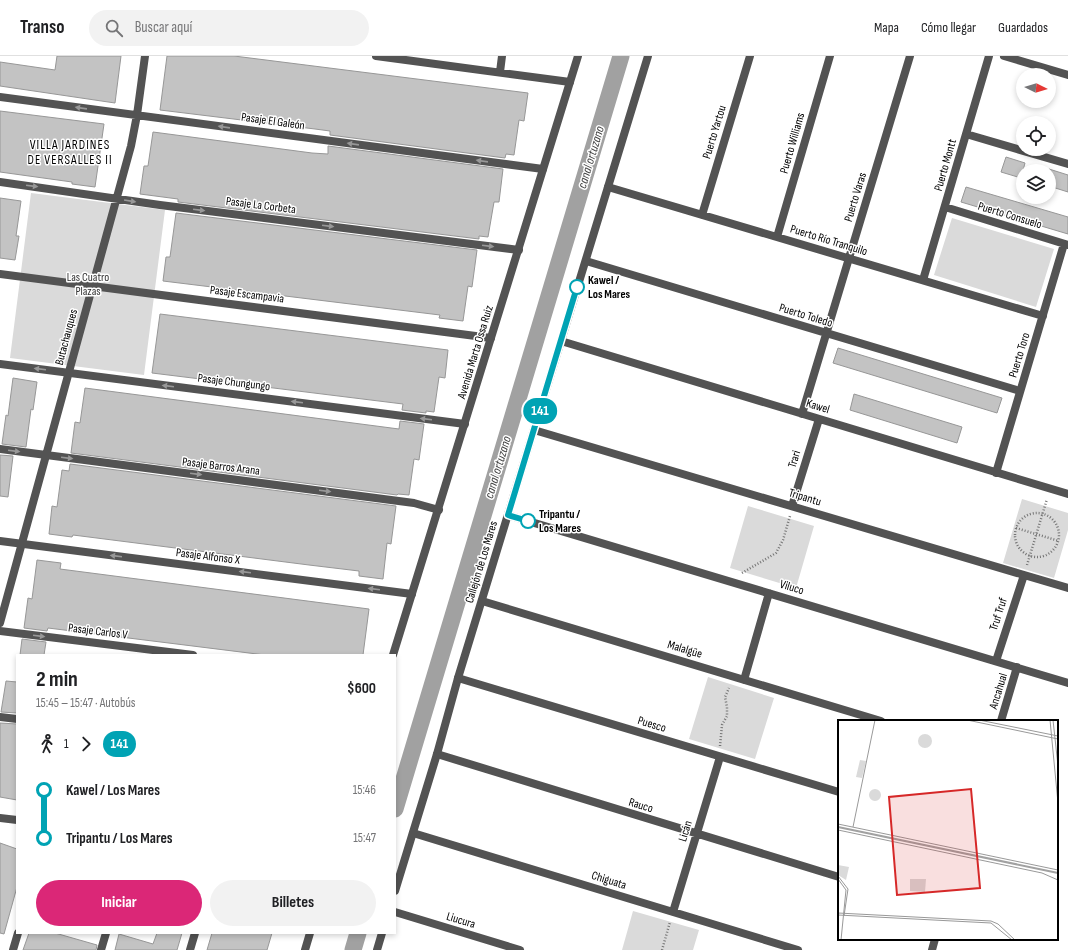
<!DOCTYPE html>
<html lang="es">
<head>
<meta charset="utf-8">
<style>
	:root { --surface:#fff; --page:#f2f2f2; --text:#202124; --muted:#757577; --line:#e0e0e0; --accent:#db2777 }
	body { margin:0; font-family:"Sofia Sans Condensed",sans-serif; background:var(--page); color:var(--text); height:100vh; display:flex; flex-direction:column; font-size:15px; white-space:nowrap }
	* { box-sizing:border-box; margin:0 }
	p { font-size:13px; color:var(--muted) }
	.icon { flex:none; width:22px; height:22px; fill:none; stroke:currentColor; stroke-width:2; stroke-linecap:round; stroke-linejoin:round }
	.map { position:relative; flex:1; overflow:hidden }
	.side { position:absolute; left:16px; top:598px; width:380px; height:280px; display:flex; flex-direction:column; background:var(--surface); border-radius:0px; box-shadow:0 2px 6px #0003 }
	.side>* { flex:none }
	.badge { padding:0 8px; border-radius:13px; font-size:14px; line-height:26px }
	.needle { width:26px; rotate:95deg }
	.controls { position:absolute; left:1016px; top:12px; display:grid; gap:8px }
	.controls a { display:grid; place-items:center; width:40px; height:40px; border-radius:50%; background:var(--surface); box-shadow:0 2px 6px #0003; font-size:20px }
	.map>.badge { position:absolute; translate:-50% -50%; box-shadow:0 0 0 2px #fff }
	.legs { display:flex; align-items:center; gap:6px; height:44px; padding:0 20px; font-size:13px }
	.legs p { margin-inline-start:auto }
	.headline { display:flex; align-items:center; justify-content:space-between; height:68px; padding:0 20px }
	h1 { font-size:22px; font-weight:700; line-height:30px }
	.cta { display:flex; gap:8px; margin-top:auto; padding:8px 20px }
	.cta a { flex:1; height:46px; border-radius:24px; background:var(--accent); color:#fff; font-size:16px; font-weight:700; line-height:46px; text-align:center }
	.cta a+a { background:var(--page); color:var(--text) }
	ul { padding:0 20px; list-style:none }
	li { display:flex; align-items:center; gap:14px; height:48px; font-size:15px }
	li i { display:grid; place-items:center; width:6px; height:100%; margin:0 5px; background:currentColor }
	li i::after { content:''; width:10px; height:10px; margin:-5px; border:3px solid; border-radius:50%; background:var(--surface) }
	li p { margin-inline-start:auto }
	li:first-child i { background:linear-gradient(#0000 50%,currentColor 0) }
	li:last-child i { background:linear-gradient(currentColor 50%,#0000 0) }
	header { display:flex; align-items:center; gap:24px; box-sizing:border-box; height:56px; padding:0 20px; background:var(--surface); border-bottom:1px solid var(--line) }
	header strong { font-size:19px }
	nav { display:flex; gap:22px; margin-inline-start:auto; font-size:14px }
	.search { width:280px; height:36px; background:var(--page); display:flex; align-items:center; gap:10px; box-sizing:border-box; padding:0 14px; border-radius:22px; color:var(--muted); font-size:15px }
	.map>svg:first-child { display:block }
</style>
</head>
<body>
<header>
<strong>Transo</strong>
<div class="search"><svg class="icon" aria-label="search" viewBox="0 0 24 24"><circle cx="10" cy="10" r="6"/><path d="M15 15l6 6"/></svg>Buscar aquí</div>
<nav><a>Mapa</a><a>Cómo llegar</a><a>Guardados</a></nav>
</header>
<div class="map">
<svg width="1068" height="894" viewBox="0 0 1068 894">
	<rect width="100%" height="100%" fill="#fff"/>
	<path fill="#dadada" d="M 31,137 L 165,154 L 144,319 L 10,302 Z
		M 952,162 L 1054,193 L 1036,251 L 934,219 Z
		M 1022,443 L 1068,457 L 1068,474 L 1054,522 L 1003,507 Z
		M 748,450 L 814,470 L 796,532 L 730,512 Z
		M 708,621 L 774,642 L 755,703 L 689,683 Z
		M 633,855 L 699,874 L 693,894 L 622,894 Z"/>
	<g fill="none" stroke-linecap="round" stroke-linejoin="round">
		<path stroke="#a1a1a1" stroke-width="17" d="M 395,753 L 621,0
			M 353,894 L 358,877"/>
	</g>
	<path fill="#c3c3c3" stroke="#979797" d="M 57,0 L 121,0 L 115,47 L 0,30 L 0,6 L 55,14 Z
		M 167,0 L 234,0 L 528,37 L 524,65 L 519,64 L 514,99 L 506,98 L 505,102 L 330,79 L 330,75 L 315,73 L 160,54 Z
		M 0,55 L 104,68 L 95,131 L 72,128 L 72,126 L 0,116 Z
		M 153,76 L 312,97 L 328,98 L 328,90 L 503,113 L 499,146 L 494,146 L 488,181 L 479,180 L 479,183 L 178,146 L 178,143 L 140,138 L 144,110 L 148,110 Z
		M 1006,101 L 1025,107 L 1021,122 L 1001,116 Z
		M 1049,113 L 1068,119 L 1068,136 L 1049,130 Z
		M 966,131 L 1068,161 L 1068,178 L 961,146 Z
		M 0,142 L 21,145 L 16,180 L 19,180 L 15,204 L 0,202 Z
		M 176,157 L 477,194 L 472,231 L 468,230 L 463,265 L 439,262 L 440,259 L 163,225 L 166,201 L 170,201 Z
		M 160,258 L 448,294 L 445,322 L 439,321 L 434,356 L 426,355 L 426,357 L 402,354 L 403,348 L 152,317 Z
		M 838,292 L 1002,342 L 997,357 L 833,307 Z
		M 13,322 L 37,326 L 33,354 L 31,353 L 26,391 L 2,388 L 6,359 L 8,360 Z
		M 85,332 L 399,373 L 400,365 L 424,368 L 419,404 L 414,403 L 409,439 L 398,438 L 397,439 L 71,397 L 75,366 L 80,367 Z
		M 854,338 L 962,371 L 957,387 L 850,354 Z
		M 0,399 L 13,400 L 8,441 L 0,440 Z
		M 70,408 L 396,450 L 391,488 L 387,487 L 383,523 L 359,520 L 359,515 L 309,509 L 73,479 L 72,481 L 49,478 L 52,450 L 57,451 L 62,414 L 69,415 Z
		M 37,504 L 61,507 L 60,513 L 369,553 L 363,599 L 265,599 L 48,572 L 47,575 L 24,572 L 28,542 L 32,543 Z
		M 22,583 L 46,586 L 44,599 L 20,599 Z
		M 6,625 L 17,626 L 17,657 L 1,656 Z
		M 0,667 L 17,668 L 17,744 L 0,741 Z
		M 0,787 L 17,793 L 17,831 L 4,878 L 0,877 Z
		M 29,877 L 55,877 L 97,889 L 96,894 L 23,894 Z
		M 157,877 L 182,877 L 177,894 L 115,894 L 119,878 L 153,888 Z
		M 212,877 L 272,877 L 267,894 L 207,894 Z"/>
	<g fill="none" stroke-linecap="round" stroke-linejoin="round">
		<path stroke="#757575" stroke-width="2.5" stroke-dasharray="1 2" stroke-linecap="butt" d="M1015 479a22 22 0 1 1 44 0a22 22 0 1 1-44 0Z
			M 1016,472 L 1059,485
			M 1027,509 L 1047,443
			M 742,517 L 776,497 L 783,484 L 790,460
			M 720,690 L 722,669 L 727,660 L 727,651 L 725,641 L 729,632
			M 662,894 L 670,866"/>
		<path stroke="#535353" stroke-width="8" d="M 376,0 L 570,26
			M 1004,0 L 1068,19
			M 500,16 L 502,0
			M 0,41 L 543,113
			M 966,78 L 1068,108
			M 0,126 L 160,149 L 519,194
			M 608,131 L 1043,260
			M 945,151 L 1068,189
			M 702,159 L 750,0
			M 777,181 L 830,0
			M 586,205 L 1020,335
			M 0,218 L 491,282
			M 923,224 L 989,0
			M 561,285 L 1068,438
			M 0,308 L 465,368
			M 802,358 L 910,0
			M 534,374 L 1068,532
			M 0,393 L 414,447 L 439,454
			M 996,417 L 1064,188
			M 792,450 L 819,363
			M 508,459 L 1068,627
			M 0,485 L 412,538
			M 482,545 L 881,665
			M 0,567 L 131,90 L 137,59 L 145,0
			M 0,575 L 193,599
			M 996,605 L 1024,519
			M 458,622 L 839,736
			M 744,624 L 769,537
			M 0,661 L 17,663
			M 1001,665 L 1017,611
			M 437,698 L 839,821
			M 0,762 L 17,764
			M 413,777 L 798,894
			M 395,856 L 520,894
			M 673,856 L 720,701
			M 13,894 L 18,877
			M 101,894 L 106,877
			M 190,894 L 195,877
			M 932,894 L 935,883"/>
		<path stroke="#535353" stroke-width="8" d="M 393,599 L 578,0
			M 395,835 L 437,698 L 458,622 L 648,0
			M 305,894 L 310,877
			M 377,894 L 382,877"/>
	</g>
	<defs><path id="oneway-solid" d="M-6-.8H1V-3.2L6.5 0L1 3.2V.8H-6Z"/></defs>
	<g fill="#989898">
		<use href="#oneway-solid" transform="translate(81 52) rotate(-172)"/>
		<use href="#oneway-solid" transform="translate(224 71) rotate(-172)"/>
		<use href="#oneway-solid" transform="translate(353 88) rotate(-172)"/>
		<use href="#oneway-solid" transform="translate(482 105) rotate(-172)"/>
		<use href="#oneway-solid" transform="translate(32 130) rotate(7)"/>
		<use href="#oneway-solid" transform="translate(130 145) rotate(9)"/>
		<use href="#oneway-solid" transform="translate(199 154) rotate(7)"/>
		<use href="#oneway-solid" transform="translate(328 170) rotate(7)"/>
		<use href="#oneway-solid" transform="translate(488 190) rotate(7)"/>
		<use href="#oneway-solid" transform="translate(40 313) rotate(-173)"/>
		<use href="#oneway-solid" transform="translate(168 330) rotate(-173)"/>
		<use href="#oneway-solid" transform="translate(297 346) rotate(-173)"/>
		<use href="#oneway-solid" transform="translate(426 363) rotate(-173)"/>
		<use href="#oneway-solid" transform="translate(14 395) rotate(7)"/>
		<use href="#oneway-solid" transform="translate(67 402) rotate(7)"/>
		<use href="#oneway-solid" transform="translate(196 418) rotate(7)"/>
		<use href="#oneway-solid" transform="translate(325 435) rotate(7)"/>
		<use href="#oneway-solid" transform="translate(116 500) rotate(-173)"/>
		<use href="#oneway-solid" transform="translate(245 516) rotate(-173)"/>
		<use href="#oneway-solid" transform="translate(374 533) rotate(-173)"/>
		<use href="#oneway-solid" transform="translate(39 580) rotate(7)"/>
	</g>
	<g fill="none" stroke-linecap="round" stroke-linejoin="round">
		<g stroke="#fff" stroke-width="9">
			<path id="line-1" d="M 528,465 L 508,459 L 577,231"/>
		</g>
		<use href="#line-1" stroke="#00a3b4" stroke-width="6"/>
	</g>
	<g fill="#fff" stroke="#00a3b4" stroke-width="2">
		<circle cx="577" cy="231" r="7"/>
		<circle cx="528" cy="465" r="7"/>
	</g>
	<g text-anchor="middle" stroke-width="3" stroke-linejoin="round" paint-order="stroke">
		<g font-size="12" fill="#000" stroke="#fff">
			<text transform="translate(273 65) rotate(8)" y="4">Pasaje El Galeón</text>
			<text transform="translate(714 76) rotate(-73)" y="4">Puerto Yartou</text>
			<text transform="translate(792 87) rotate(-74)" y="4">Puerto Williams</text>
			<text transform="translate(945 109) rotate(-74)" y="4">Puerto Montt</text>
			<text transform="translate(855 141) rotate(-73)" y="4">Puerto Varas</text>
			<text transform="translate(261 149) rotate(7)" y="4">Pasaje La Corbeta</text>
			<text transform="translate(1010 159) rotate(17)" y="4">Puerto Consuelo</text>
			<text transform="translate(829 184) rotate(17)" y="4">Puerto Río Tranquilo</text>
			<text transform="translate(247 238) rotate(7)" y="4">Pasaje Escampavia</text>
			<text transform="translate(806 259) rotate(17)" y="4">Puerto Toledo</text>
			<text transform="translate(66 281) rotate(-75)" y="4">Butachauques</text>
			<text transform="translate(475 296) rotate(-73)" y="4">Avenida Marta Ossa Ruiz</text>
			<text transform="translate(1019 299) rotate(-73)" y="4">Puerto Toro</text>
			<text transform="translate(234 326) rotate(7)" y="4">Pasaje Chungungo</text>
			<text transform="translate(818 350) rotate(17)" y="4">Kawel</text>
			<text transform="translate(794 403) rotate(-73)" y="4">Trari</text>
			<text transform="translate(221 410) rotate(7)" y="4">Pasaje Barros Arana</text>
			<text transform="translate(805 441) rotate(17)" y="4">Tripantu</text>
			<text transform="translate(208 500) rotate(7)" y="4">Pasaje Alfonso X</text>
			<text transform="translate(481 506) rotate(-73)" y="4">Callejón de Los Mares</text>
			<text transform="translate(792 531) rotate(17)" y="4">Viluco</text>
			<text transform="translate(998 558) rotate(-72)" y="4">Truf Truf</text>
			<text transform="translate(98 575) rotate(7)" y="4">Pasaje Carlos V</text>
			<text transform="translate(685 593) rotate(17)" y="4">Malalgüe</text>
			<text transform="translate(998 635) rotate(-73)" y="4">Ancahual</text>
			<text transform="translate(652 668) rotate(17)" y="4">Puesco</text>
			<text transform="translate(641 749) rotate(17)" y="4">Rauco</text>
			<text transform="translate(685 775) rotate(-73)" y="4">Licán</text>
			<text transform="translate(609 824) rotate(17)" y="4">Chiguata</text>
			<text transform="translate(461 864) rotate(17)" y="4">Liucura</text>
		</g>
		<g font-size="12" fill="#313131" stroke="#fff">
			<text x="88" y="225">Las Cuatro<tspan x="88" dy="14">Plazas</tspan></text>
		</g>
		<g font-size="12" font-weight="bold" fill="#000" stroke="#fff" text-anchor="start">
			<text x="588" y="228">Kawel /<tspan x="588" dy="14">Los Mares</tspan></text>
			<text x="539" y="462">Tripantu /<tspan x="539" dy="14">Los Mares</tspan></text>
		</g>
		<g font-size="13" letter-spacing="1" fill="#000" stroke="#fff">
			<text x="70" y="93">VILLA JARDINES<tspan x="70" dy="15">DE VERSALLES II</tspan></text>
		</g>
		<g font-size="13" font-style="italic" fill="#424242" stroke="#fff">
			<text transform="translate(590 101) rotate(-73)" y="5">canal ortuzano</text>
			<text transform="translate(497 411) rotate(-73)" y="5">canal ortuzano</text>
		</g>
	</g>
	<g transform="translate(838 664)">
		<rect width="220" height="220" fill="#fff"/>
		<path d="M80 21a7 7 0 1 1 14 0a7 7 0 1 1-14 0ZM 22,40 L 28,41 L 24,58 L 18,57 ZM31 75a6 6 0 1 1 12 0a6 6 0 1 1-12 0ZM 0,145 L 11,147 L 8,160 L 0,155 ZM 72,159 L 88,159 L 87,172 L 72,171 Z" fill="#dadada"/>
		<path fill="none" stroke="#a1a1a1" stroke-width="2" d="M 0,107 L 220,153"/>
		<path fill="none" stroke="#999" stroke-width="1" d="M 129,0 L 220,19M 141,0 L 220,16M 212,0 L 220,83M 215,0 L 220,46M 0,104 L 220,150M 15,107 L 37,0M 0,110 L 204,153 L 220,160M 0,156 L 10,169 L 6,196M 0,159 L 8,170 L 3,220M 0,193 L 153,201 L 160,204 L 177,220M 0,195 L 153,203 L 174,220"/>
		<path fill="#d62828" fill-opacity="0.15" stroke="#d62828" stroke-width="2" d="M 133,69 L 142,168 L 59,175 L 51,77 Z"/>
		<rect width="220" height="220" fill="none" stroke="#000" stroke-width="2"/>
	</g>
</svg>
<div class="controls">
<a><svg class="needle" viewBox="-14 -14 28 28"><path d="M0-13l5 13h-10z" fill="#e53935"/><path d="M0 13l5-13h-10z" fill="#757577"/></svg></a>
<a><svg class="icon" aria-label="locate" viewBox="0 0 24 24"><circle cx="12" cy="12" r="6"/><path d="M12 2v4M12 18v4M2 12h4M18 12h4"/></svg></a>
<a><svg class="icon" aria-label="layers" viewBox="0 0 24 24"><path d="M12 4l9 5-9 5-9-5zM3 14l9 5 9-5"/></svg></a>
</div>
<b class="badge" style="left:540px;top:355px;background:#00a3b4;color:#fff">141</b>
<section class="side">
<div class="headline"><div><h1>2 min</h1><p>15:45 – 15:47 · Autobús</p></div><b>$600</b></div>
<div class="legs"><svg class="icon" aria-label="walk" viewBox="0 0 24 24"><circle cx="13" cy="4" r="2"/><path d="M13 8l-2 6 4 7M11 14l-3 7M7 12l3-4h3l4 4"/></svg>1<svg class="icon" aria-label="forward" viewBox="0 0 24 24"><path d="M9 5l7 7-7 7"/></svg><b class="badge" style="background:#00a3b4;color:#fff">141</b></div>
<ul>
<li><i style="color:#00a3b4"></i><b>Kawel / Los Mares</b><p>15:46</p></li>
<li><i style="color:#00a3b4"></i><b>Tripantu / Los Mares</b><p>15:47</p></li>
</ul>
<div class="cta"><a>Iniciar</a><a>Billetes</a></div>
</section>
</div>
</body>
</html>
